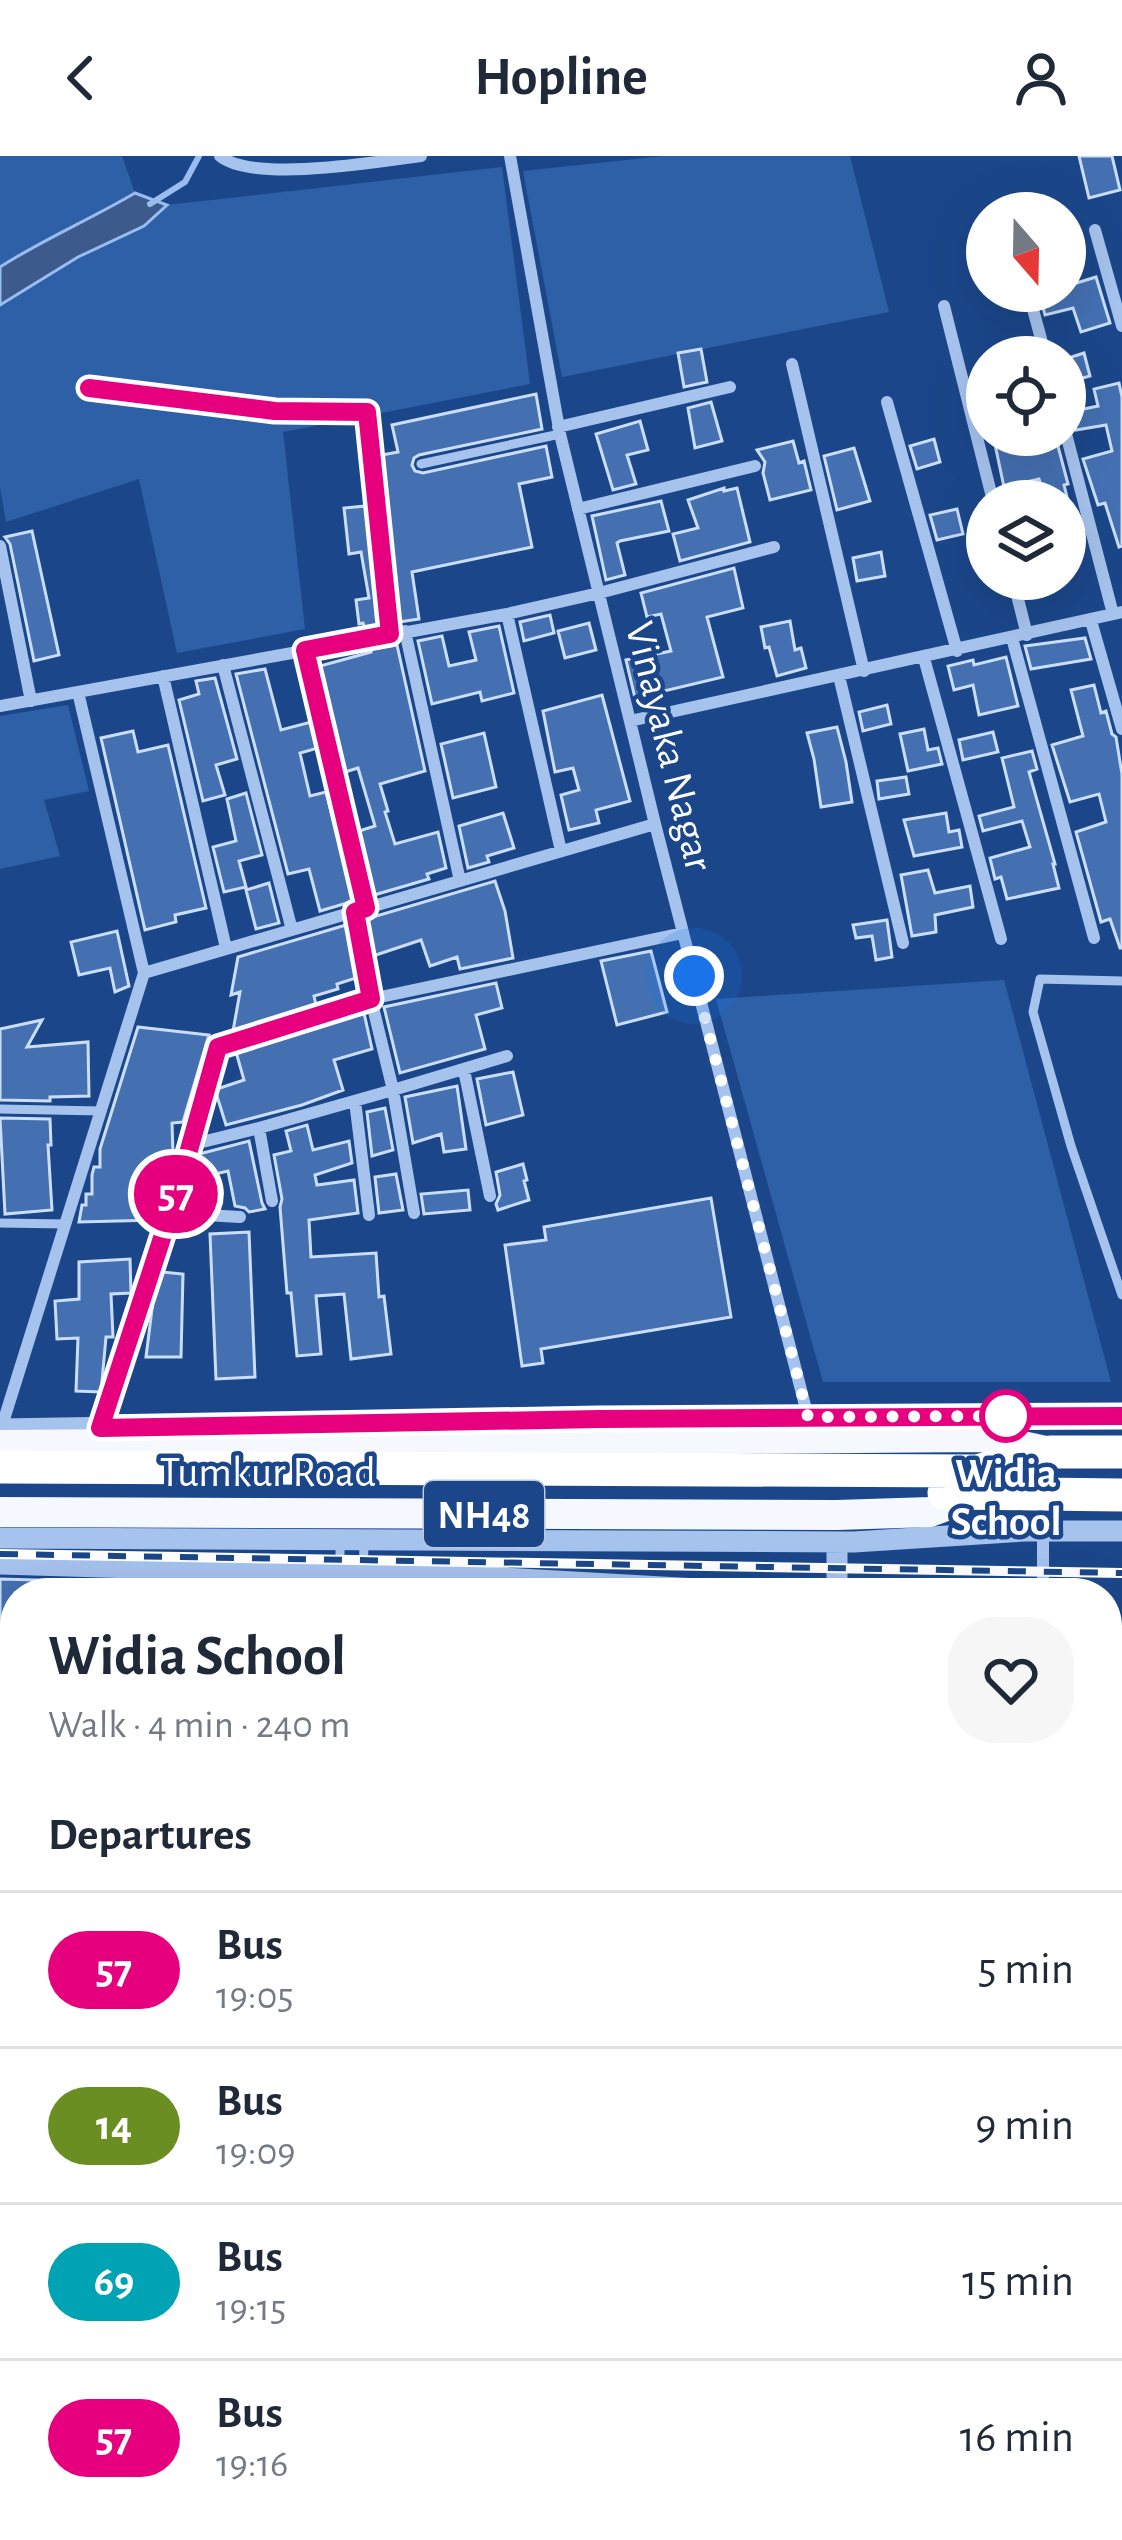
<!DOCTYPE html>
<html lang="en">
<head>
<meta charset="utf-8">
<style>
	:root { --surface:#fff; --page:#f6f6f7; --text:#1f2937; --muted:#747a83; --line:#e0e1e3 }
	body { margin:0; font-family:"Alegreya Sans",sans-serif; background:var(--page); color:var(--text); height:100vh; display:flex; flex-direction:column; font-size:45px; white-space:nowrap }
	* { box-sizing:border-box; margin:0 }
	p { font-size:39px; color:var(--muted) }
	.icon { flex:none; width:66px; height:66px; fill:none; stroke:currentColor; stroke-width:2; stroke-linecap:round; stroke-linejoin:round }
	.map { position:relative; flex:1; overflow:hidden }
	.panel { position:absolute; left:0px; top:1422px; width:1122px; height:963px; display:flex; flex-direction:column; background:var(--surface); border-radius:48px 48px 0 0; box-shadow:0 12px 48px #0002 }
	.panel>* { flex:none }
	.badge { padding:0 24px; border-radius:39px; font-size:42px; line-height:78px }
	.needle { width:78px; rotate:160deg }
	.controls { position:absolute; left:966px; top:36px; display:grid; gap:24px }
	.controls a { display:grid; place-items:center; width:120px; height:120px; border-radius:50%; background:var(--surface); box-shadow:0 12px 48px #0002; font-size:60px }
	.you { position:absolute; width:60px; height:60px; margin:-30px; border:9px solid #fff; border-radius:50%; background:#1a73e8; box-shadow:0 0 0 18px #1a73e833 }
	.map>.badge { position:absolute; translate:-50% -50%; box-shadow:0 0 0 6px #fff }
	h2 { padding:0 48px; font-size:45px; line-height:108px }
	.round { display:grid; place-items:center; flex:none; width:126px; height:126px; border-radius:48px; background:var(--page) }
	.head { display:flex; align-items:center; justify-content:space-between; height:204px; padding:0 48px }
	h1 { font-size:57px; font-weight:700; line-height:90px }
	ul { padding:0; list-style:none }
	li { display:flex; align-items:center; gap:36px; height:156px; padding:0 48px; border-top:3px solid var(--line) }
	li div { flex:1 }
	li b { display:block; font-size:45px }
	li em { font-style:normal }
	li .badge { min-width:132px; font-weight:700; text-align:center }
	header { display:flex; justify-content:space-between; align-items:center; height:156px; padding:0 48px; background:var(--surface); font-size:54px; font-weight:700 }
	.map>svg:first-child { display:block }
</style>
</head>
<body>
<header><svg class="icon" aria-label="back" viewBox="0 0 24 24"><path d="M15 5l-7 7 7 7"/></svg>Hopline<svg class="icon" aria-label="person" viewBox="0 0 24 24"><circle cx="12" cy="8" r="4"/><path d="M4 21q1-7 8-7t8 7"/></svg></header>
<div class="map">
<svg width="1122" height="2384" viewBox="0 0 1122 2384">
	<rect width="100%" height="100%" fill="#1b478a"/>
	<path fill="#2e60a8" d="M 0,0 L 122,0 L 135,37 C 91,63 44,83 0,111 Z
		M 663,0 L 850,0 L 889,156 L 562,221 L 523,15 Z
		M 502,11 L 530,228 L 283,276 L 305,473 L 177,497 L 139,323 L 6,366 L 0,331 L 0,149 L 78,101 L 144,70 L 167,49 Z
		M 68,549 L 89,635 L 44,644 L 60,700 L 0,713 L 0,560 Z
		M 1004,824 L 1111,1226 L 823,1226 L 716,843 Z"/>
	<path fill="#3c5b8c" stroke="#99bdef" stroke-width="3" d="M 135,37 L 167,49 L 144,70 L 78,101 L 0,149 L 0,111 C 44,83 91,63 135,37 Z"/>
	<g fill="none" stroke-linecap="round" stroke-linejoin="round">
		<path stroke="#99bdef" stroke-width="6" d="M 150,48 L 185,26 L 199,0"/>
	</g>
	<path fill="#4470b2" stroke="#cbdef9" stroke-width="3" d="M 1079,0 L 1112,0 L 1120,34 L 1089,42 Z
		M 1096,121 L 1110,167 L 1081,176 L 1073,152 L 1045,159 L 1040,139 L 1065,135 L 1067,130 Z
		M 701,193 L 707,226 L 684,231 L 678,197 Z
		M 1084,197 L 1090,220 L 1065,227 L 1065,203 Z
		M 1119,227 L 1122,241 L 1122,390 L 1119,391 L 1105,347 L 1098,349 L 1083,303 L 1112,295 L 1106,269 L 1076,274 L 1069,256 L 1098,250 L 1094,233 Z
		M 536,238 L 542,273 L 419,299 L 414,302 L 412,309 L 415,315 L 423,317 L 546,290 L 552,321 L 519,328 L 532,391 L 412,416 L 419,463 L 399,466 L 382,299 L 398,296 L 392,269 Z
		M 711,246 L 722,285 L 695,292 L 688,252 Z
		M 640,265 L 648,294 L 627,299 L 636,328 L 613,334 L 596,278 Z
		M 993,279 L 1055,279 L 1068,328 L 1064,329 L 1068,345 L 1046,345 L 1039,323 L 1004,331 Z
		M 934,283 L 940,306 L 917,313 L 910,290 Z
		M 793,285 L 799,307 L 804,305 L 811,334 L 770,344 L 763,317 L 765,306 L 757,294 Z
		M 854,292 L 870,345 L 837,354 L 824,300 Z
		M 724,332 L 724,335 L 737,332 L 750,386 L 680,405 L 673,378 L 698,372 L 688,344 Z
		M 661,345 L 669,375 L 620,385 L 617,387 L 625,419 L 606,424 L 592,360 Z
		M 366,350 L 379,471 L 365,473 L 363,467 L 359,468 L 356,444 L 369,442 L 361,396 L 349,398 L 344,352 Z
		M 957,353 L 963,378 L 937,384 L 930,359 Z
		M 32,375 L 59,499 L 34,505 L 10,388 L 5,381 Z
		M 881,396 L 885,420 L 857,425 L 853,402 Z
		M 734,412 L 743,452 L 707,461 L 723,521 L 635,542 L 626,504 L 671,495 L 661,458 L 647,461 L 641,437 Z
		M 550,459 L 554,477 L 524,485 L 520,466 Z
		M 790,465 L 795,494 L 801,492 L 806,512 L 777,520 L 769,491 L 765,492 L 761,471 Z
		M 589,467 L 596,494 L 565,502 L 558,475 Z
		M 499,470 L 514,537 L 482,545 L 480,536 L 432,548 L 418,485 L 442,480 L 449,510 L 476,504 L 469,476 Z
		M 1085,482 L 1091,503 L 1031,513 L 1025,490 Z
		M 397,489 L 425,615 L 380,628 L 388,655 L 385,656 L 395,688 L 438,676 L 446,712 L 427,718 L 429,723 L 374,739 L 359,675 L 375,670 L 358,612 L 345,616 L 320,510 L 371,496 L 371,493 Z
		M 1006,501 L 1018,550 L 979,559 L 973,529 L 954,534 L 948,510 L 973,504 L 974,509 Z
		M 265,513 L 281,574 L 311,566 L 318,592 L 300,597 L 310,640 L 326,636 L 354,745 L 320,755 L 309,713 L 288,718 L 236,518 Z
		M 215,522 L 237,603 L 216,609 L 225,639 L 203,645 L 179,544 L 199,538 L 196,525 Z
		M 1094,529 L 1101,557 L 1106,555 L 1112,578 L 1116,581 L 1122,618 L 1122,792 L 1120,792 L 1110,763 L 1101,766 L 1076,676 L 1106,666 L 1099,638 L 1070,646 L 1052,589 L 1083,580 L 1071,534 Z
		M 602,539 L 630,645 L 596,654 L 599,667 L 569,674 L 561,639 L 579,634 L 573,612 L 555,616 L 543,555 Z
		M 887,549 L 891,568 L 863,575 L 859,556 Z
		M 837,571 L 846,606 L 852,646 L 821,651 L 814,603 L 807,577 Z
		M 924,573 L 928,594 L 938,592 L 942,608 L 908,615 L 900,578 Z
		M 133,575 L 138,596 L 168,589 L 206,752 L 175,759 L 176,766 L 145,774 L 101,582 Z
		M 993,576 L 998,596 L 963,604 L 959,584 Z
		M 484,577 L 496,631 L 453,642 L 441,588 Z
		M 1032,595 L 1037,613 L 1029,616 L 1055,708 L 1053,708 L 1059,732 L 1007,743 L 1001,721 L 995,723 L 990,702 L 1030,691 L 1022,665 L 983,675 L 979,660 L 1014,651 L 1002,602 Z
		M 906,621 L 909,638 L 879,643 L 877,625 Z
		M 246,637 L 262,699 L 239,705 L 246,731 L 224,736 L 213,691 L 236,685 L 227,643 Z
		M 503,657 L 514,692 L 487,700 L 489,706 L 468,712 L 459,670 Z
		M 946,657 L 949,676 L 959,674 L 962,691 L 914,700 L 904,664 Z
		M 928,714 L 935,737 L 970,730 L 973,751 L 935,759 L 936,776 L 912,780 L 901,719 Z
		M 495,725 L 505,755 L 513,802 L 460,813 L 457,801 L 430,810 L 421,784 L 373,800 L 366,763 Z
		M 269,727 L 279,767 L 256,773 L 246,734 Z
		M 887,764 L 892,801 L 876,804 L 872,780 L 856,782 L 853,769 Z
		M 346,769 L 356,822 L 337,828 L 338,833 L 314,840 L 316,849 L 233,875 L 240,836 L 231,839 L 238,801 Z
		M 117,775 L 129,830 L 115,836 L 110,812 L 79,819 L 71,786 Z
		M 651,795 L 667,856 L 617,869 L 601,805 Z
		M 496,827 L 502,852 L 476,859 L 485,893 L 400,917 L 384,851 Z
		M 364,857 L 372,893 L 334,904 L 343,934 L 302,949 L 226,969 L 216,937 L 217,933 L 244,924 L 236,896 Z
		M 42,864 L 27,891 L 88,886 L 89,940 L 50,941 L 50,945 L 0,944 L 0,873 Z
		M 138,871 L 209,879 L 183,966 L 172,967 L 173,998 L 177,997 L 166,1035 L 157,1064 L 79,1066 L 82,1049 L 86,1049 L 86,1038 L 92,1038 L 92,1019 L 94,1011 L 100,1011 L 100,993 Z
		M 513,916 L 523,959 L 486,969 L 477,923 Z
		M 457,930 L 466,993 L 444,996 L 441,978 L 413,987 L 405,941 Z
		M 385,952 L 393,994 L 372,1000 L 367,956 Z
		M 0,962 L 50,963 L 51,989 L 48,989 L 52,1054 L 5,1058 Z
		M 307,969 L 313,994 L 349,985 L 352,1007 L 315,1019 L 317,1029 L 354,1024 L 358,1057 L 309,1064 L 311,1101 L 376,1097 L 379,1141 L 384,1140 L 391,1198 L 351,1203 L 344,1138 L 316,1140 L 321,1198 L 297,1200 L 291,1137 L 287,1137 L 280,1051 L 282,1043 L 274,999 L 291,995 L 286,975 Z
		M 249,985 L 262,1047 L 265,1053 L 249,1056 L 245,1052 L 235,1050 L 228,1015 L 198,1022 L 196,1009 L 199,998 Z
		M 523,1008 L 527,1024 L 524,1025 L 529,1044 L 498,1054 L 496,1048 L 500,1039 L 496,1016 Z
		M 396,1018 L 403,1054 L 379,1057 L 375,1021 Z
		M 468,1034 L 470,1054 L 424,1058 L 421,1038 Z
		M 711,1042 L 731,1161 L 541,1193 L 543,1207 L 522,1210 L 505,1089 L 546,1084 L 544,1071 Z
		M 249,1076 L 255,1221 L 216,1223 L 210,1078 Z
		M 130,1103 L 131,1137 L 111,1138 L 113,1181 L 106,1181 L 101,1236 L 76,1235 L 78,1182 L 57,1183 L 55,1145 L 79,1143 L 79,1106 Z
		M 162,1116 L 183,1118 L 181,1201 L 146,1201 L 153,1145 Z
		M 0,1423 L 183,1428 L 183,1437 L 15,1437 L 15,1485 L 0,1484 Z
		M 1107,1521 L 1122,1521 L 1122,1737 L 1107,1736 Z
		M 0,1633 L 15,1633 L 15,1995 L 0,1995 Z
		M 1122,2107 L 1122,2170 L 1107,2170 L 1107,2108 Z
		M 4,2125 L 15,2163 L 15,2241 L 12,2241 L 0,2204 L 0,2126 Z
		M 0,2286 L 3,2286 L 15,2324 L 15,2370 L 28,2370 L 31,2384 L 0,2384 Z
		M 284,2370 L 650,2370 L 650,2384 L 284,2384 Z"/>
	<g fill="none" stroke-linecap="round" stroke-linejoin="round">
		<path stroke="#a6c3ed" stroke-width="9" d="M 421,308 L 560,278
			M 1122,825 L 1040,823 L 1033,856 L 1071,990 L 1122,1139
			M 0,953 L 101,955
			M 0,1067 L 66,1068
			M 200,1437 L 202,1414
			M 310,1437 L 311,1413
			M 340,1437 L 340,1382
			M 363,1437 L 364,1383
			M 0,1508 L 15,1509
			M 0,1548 L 15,1548
			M 0,1592 L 15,1592
			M 0,2040 L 15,2038
			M 668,2384 L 668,2370"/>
		<path stroke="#a6c3ed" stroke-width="12" d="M 220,0 C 252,27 377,6 421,0
			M 510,0 L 560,278 L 655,668 L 808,1261
			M 1095,74 L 1122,170
			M 1028,135 L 1046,201
			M 944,150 L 993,345
			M 792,208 L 864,515
			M 89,232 L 275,255 L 367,256 L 390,478
			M 887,246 L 957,495
			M 558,271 L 730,231
			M 1065,274 L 1113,458
			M 578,353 L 755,310
			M 0,390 L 31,545
			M 1013,423 L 1027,479
			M 507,458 L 561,695
			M 1091,465 L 1122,573
			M 405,475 L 460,725
			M 1012,482 L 1094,782
			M 305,493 L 366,752
			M 924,502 L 1001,783
			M 223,509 L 292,774
			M 163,520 L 226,792
			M 839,520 L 903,787
			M 78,536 L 144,817 L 655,668
			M 0,550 L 507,458 L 599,437 L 774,391
			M 630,565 L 1122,456
			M 354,756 L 371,843 L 393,934 L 507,900
			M 464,914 L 490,1040
			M 355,945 L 369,1059
			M 259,972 L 272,1045
			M 190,989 L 259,972 L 393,934 L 414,1057
			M 170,1057 L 240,1061
			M 100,1272 L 178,1033 L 218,891 L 371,843 L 683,777
			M 1,1273 L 144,817
			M 1043,1437 L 1043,1375
			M 1107,1860 L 1122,1860
			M 0,2068 L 6,2067 L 15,2099
			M 0,2237 L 15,2289
			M 1107,2294 L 1122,2292
			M 38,2370 L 42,2384
			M 94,2370 L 98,2384
			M 934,2384 L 936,2370"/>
		<path stroke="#a6c3ed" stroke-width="21" d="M 0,1273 L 599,1263 L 1122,1260
			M 0,1382 L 854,1386 L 1025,1375 L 1122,1375
			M 0,1408 L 202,1414 L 364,1414 L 766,1437
			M 837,1437 L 837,1386"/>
		<path stroke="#f6f8ff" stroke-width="30" d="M 0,1289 L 981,1281 L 1050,1296
			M 0,1356 L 837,1359 L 930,1356 L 946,1350 L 962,1337"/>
		<path stroke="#fff" stroke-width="33" d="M 0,1311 L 977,1315 L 1050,1296 L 1122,1296
			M 944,1337 L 1122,1339"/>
		<g stroke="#fff" stroke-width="10">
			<path id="rail" d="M 0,1398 L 1122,1417"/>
		</g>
		<use href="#rail" stroke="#1b478a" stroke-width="6" stroke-dasharray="18" stroke-linecap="butt"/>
	</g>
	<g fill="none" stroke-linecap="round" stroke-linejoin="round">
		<g stroke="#fff" stroke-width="27">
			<path id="line" d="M 89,232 L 275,255 L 367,256 L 390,478 L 305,494 L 366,752 L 355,756 L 371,843 L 218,891 L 178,1033 L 100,1272 L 599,1263 L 1122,1260"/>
		</g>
		<use href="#line" stroke="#e6007e" stroke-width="18"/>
		<path stroke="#fff" stroke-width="12" stroke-dasharray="0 21.6" d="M 694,820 L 808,1261 L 1006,1260"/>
	</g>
	<circle fill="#fff" stroke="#e6007e" stroke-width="6" cx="1006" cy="1260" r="24"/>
	<g text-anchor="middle" stroke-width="9" stroke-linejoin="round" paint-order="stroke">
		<rect fill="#1b478a" stroke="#bbc8dc" stroke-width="3" x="424" y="1325" width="120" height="66" rx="9"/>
		<g font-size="39" font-weight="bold" fill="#fff">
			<text x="484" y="1372">NH48</text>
		</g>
		<g font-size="42" fill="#fff" stroke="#1b478a">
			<text transform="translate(671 590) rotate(76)" y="15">Vinayaka Nagar</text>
			<text x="268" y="1330">Tumkur Road</text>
		</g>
		<g font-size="42" font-weight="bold" fill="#fff" stroke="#1b478a">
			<text x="1006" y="1331">Widia<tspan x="1006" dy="48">School</tspan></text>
		</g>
	</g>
</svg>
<div class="controls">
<a><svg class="needle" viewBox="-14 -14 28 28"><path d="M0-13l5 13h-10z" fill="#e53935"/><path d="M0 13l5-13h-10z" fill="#747a83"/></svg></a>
<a><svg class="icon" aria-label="locate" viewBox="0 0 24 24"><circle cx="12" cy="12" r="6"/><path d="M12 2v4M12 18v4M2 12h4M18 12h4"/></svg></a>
<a><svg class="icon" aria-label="layers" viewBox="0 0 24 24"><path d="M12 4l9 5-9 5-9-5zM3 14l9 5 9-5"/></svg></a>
</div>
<div class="you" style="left:694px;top:820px"></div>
<b class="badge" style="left:176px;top:1038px;background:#e6007e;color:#fff">57</b>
<section class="panel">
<div class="head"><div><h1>Widia School</h1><p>Walk · 4 min · 240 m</p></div><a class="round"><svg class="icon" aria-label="heart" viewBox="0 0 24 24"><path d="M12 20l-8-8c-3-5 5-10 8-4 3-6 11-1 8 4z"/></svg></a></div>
<h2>Departures</h2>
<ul>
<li><span class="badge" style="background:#e6007e;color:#fff">57</span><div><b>Bus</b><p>19:05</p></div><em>5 min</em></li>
<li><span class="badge" style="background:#6b8e23;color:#fff">14</span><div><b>Bus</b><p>19:09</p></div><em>9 min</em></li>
<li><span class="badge" style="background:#00a3b4;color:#fff">69</span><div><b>Bus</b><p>19:15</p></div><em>15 min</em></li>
<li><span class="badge" style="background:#e6007e;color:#fff">57</span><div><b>Bus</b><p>19:16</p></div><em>16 min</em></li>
</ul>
</section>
</div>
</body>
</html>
